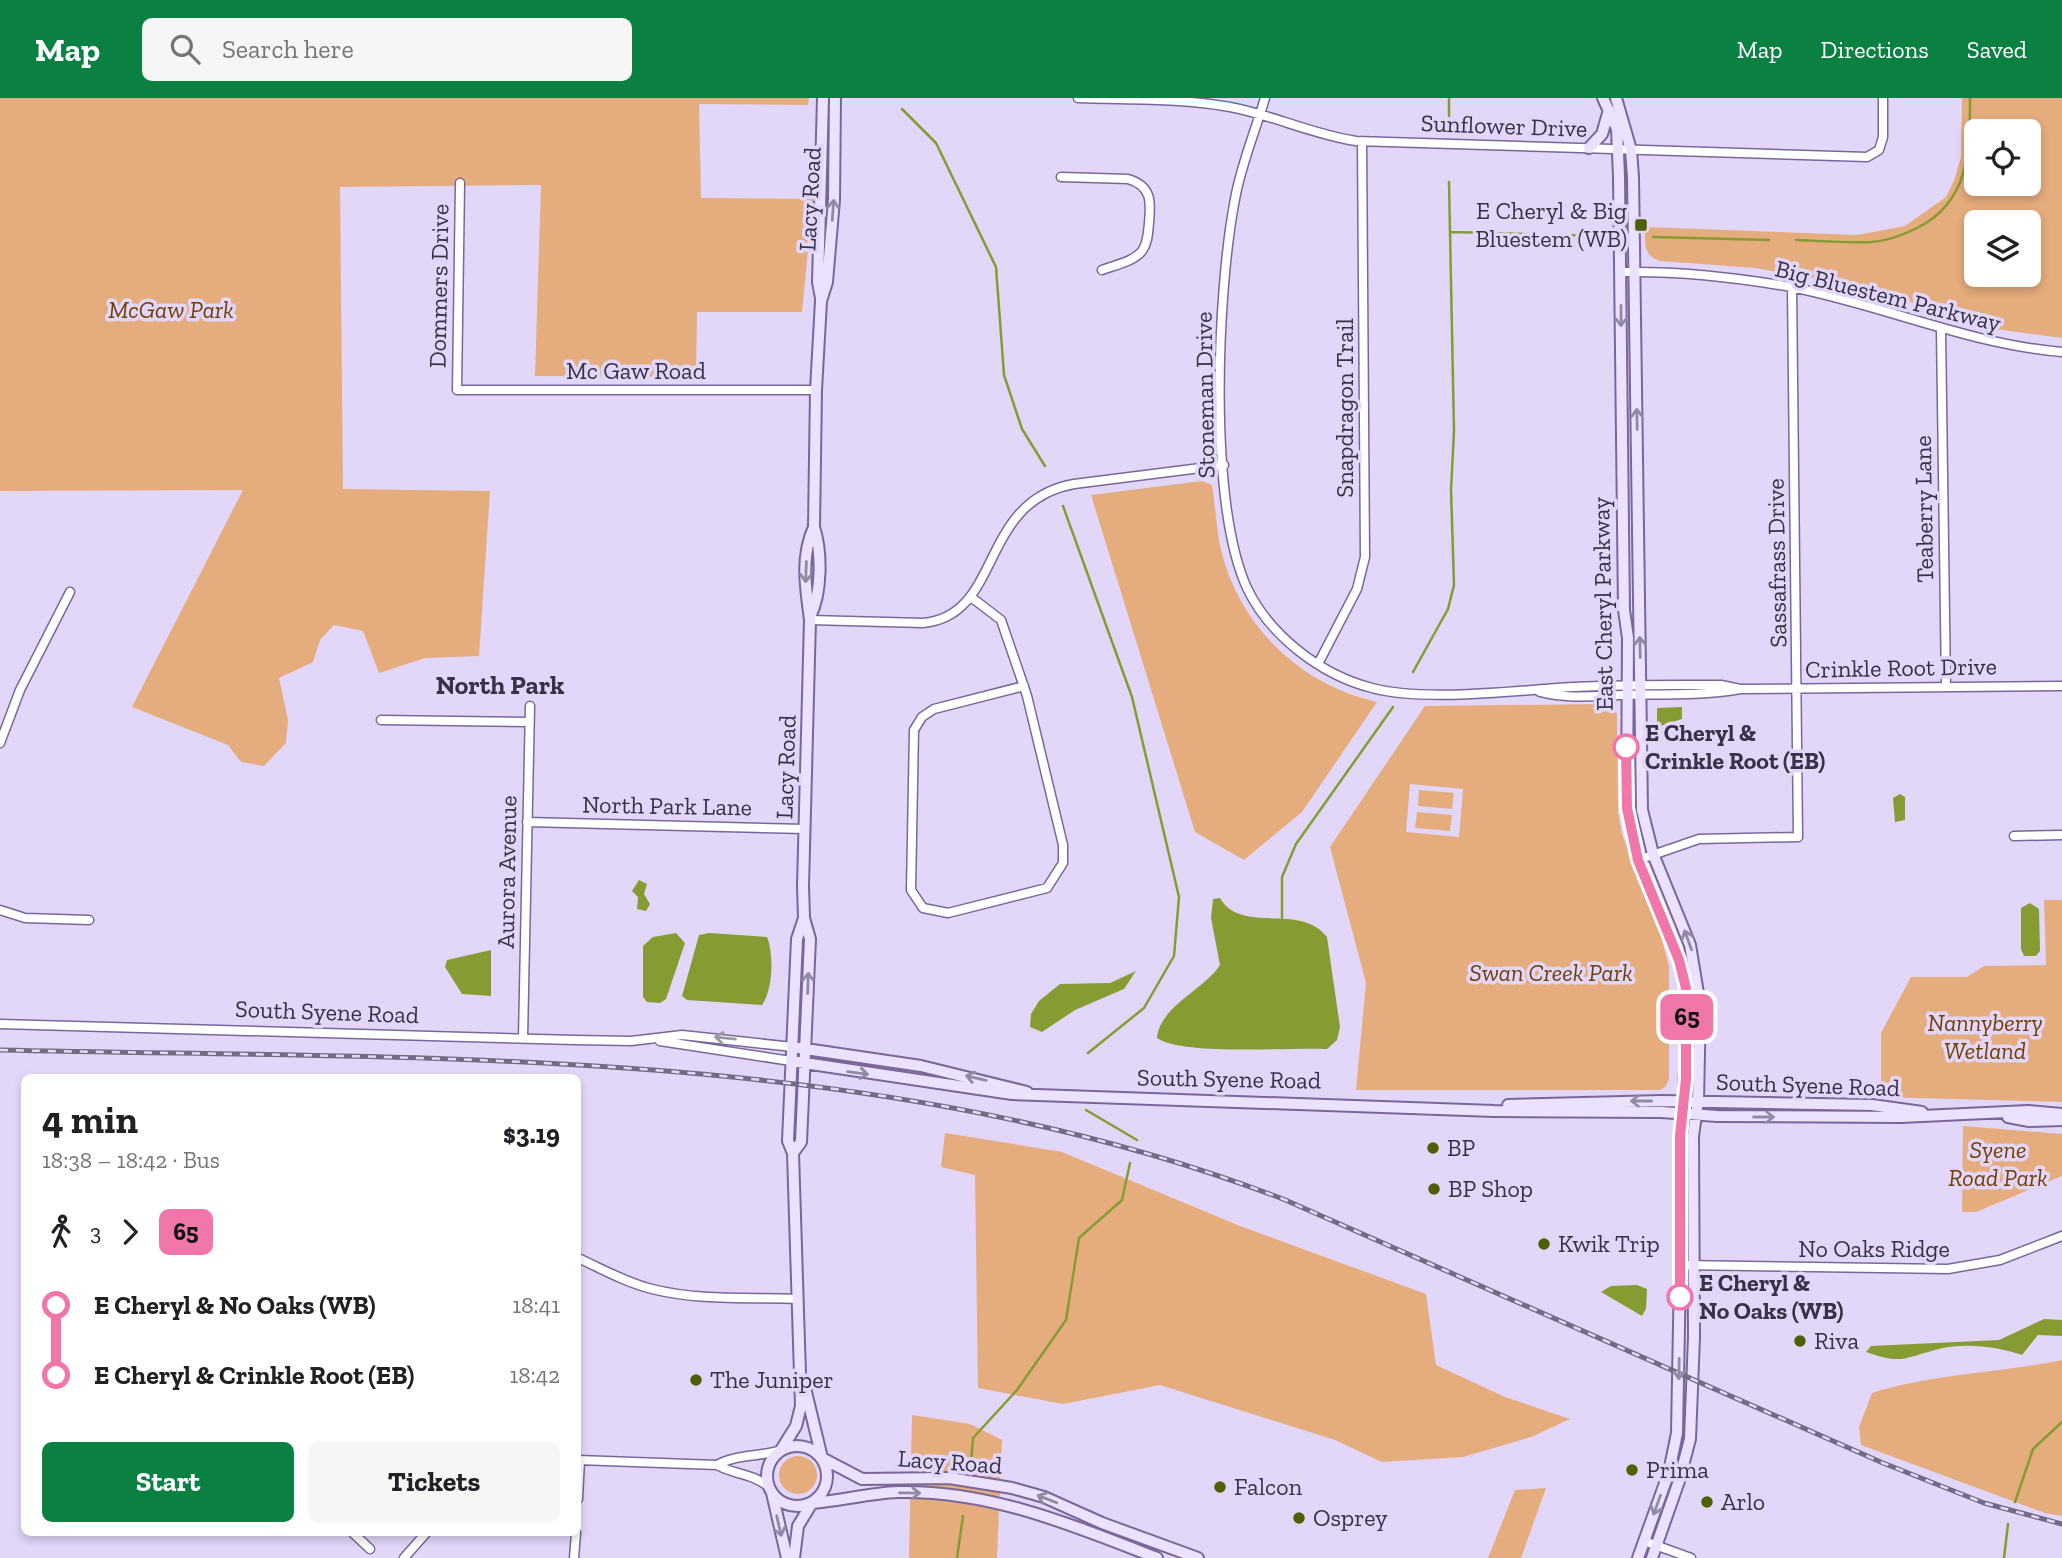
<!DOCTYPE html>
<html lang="en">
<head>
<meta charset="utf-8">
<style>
	:root { --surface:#fff; --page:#f6f6f6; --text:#202124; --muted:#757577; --accent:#0b8043 }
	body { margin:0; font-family:"Zilla Slab",serif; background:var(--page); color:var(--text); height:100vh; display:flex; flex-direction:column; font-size:26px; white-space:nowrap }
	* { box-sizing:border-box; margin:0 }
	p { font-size:23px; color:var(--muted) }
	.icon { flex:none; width:38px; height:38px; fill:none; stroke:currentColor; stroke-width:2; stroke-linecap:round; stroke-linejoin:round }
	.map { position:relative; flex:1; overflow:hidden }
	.details { position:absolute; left:21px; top:976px; width:560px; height:462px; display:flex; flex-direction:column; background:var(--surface); border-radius:10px; box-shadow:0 4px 10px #0003 }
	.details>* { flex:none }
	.badge { padding:0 14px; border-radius:10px; font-size:24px; line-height:46px }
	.buttons { position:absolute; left:1964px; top:21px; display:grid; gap:14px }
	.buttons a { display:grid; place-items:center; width:77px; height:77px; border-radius:10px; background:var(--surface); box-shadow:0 4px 10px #0003; font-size:35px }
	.map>.badge { position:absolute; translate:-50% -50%; box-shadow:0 0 0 4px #fff }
	.legs { display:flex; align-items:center; gap:10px; height:77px; padding:0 21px; font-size:23px }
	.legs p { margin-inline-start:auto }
	.headline { display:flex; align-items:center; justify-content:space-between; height:119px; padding:0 21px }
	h1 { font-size:38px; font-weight:800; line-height:52px }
	.button { display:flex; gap:14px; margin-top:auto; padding:14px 21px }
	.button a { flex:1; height:80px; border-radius:10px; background:var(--accent); color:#fff; font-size:28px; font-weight:800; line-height:80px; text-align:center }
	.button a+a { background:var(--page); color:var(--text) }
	ul { padding:0 21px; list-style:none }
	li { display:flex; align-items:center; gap:24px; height:70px; font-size:26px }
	li i { display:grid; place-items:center; width:10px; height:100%; margin:0 9px; background:currentColor }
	li i::after { content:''; width:18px; height:18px; margin:-9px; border:5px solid; border-radius:50%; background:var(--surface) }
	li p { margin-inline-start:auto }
	li:first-child i { background:linear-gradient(#0000 50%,currentColor 0) }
	li:last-child i { background:linear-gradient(currentColor 50%,#0000 0) }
	header { display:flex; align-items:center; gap:42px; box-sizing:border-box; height:98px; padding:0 35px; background:var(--accent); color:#fff }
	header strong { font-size:33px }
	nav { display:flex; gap:38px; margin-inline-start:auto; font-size:24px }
	.search { width:490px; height:63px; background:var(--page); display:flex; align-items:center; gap:18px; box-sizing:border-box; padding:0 24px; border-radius:10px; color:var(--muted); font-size:26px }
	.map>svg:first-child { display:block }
</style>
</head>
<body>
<header>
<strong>Map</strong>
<div class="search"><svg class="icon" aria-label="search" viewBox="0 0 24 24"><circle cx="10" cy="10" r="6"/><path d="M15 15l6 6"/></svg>Search here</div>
<nav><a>Map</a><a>Directions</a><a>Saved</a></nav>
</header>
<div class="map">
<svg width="2062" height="1460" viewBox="0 0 2062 1460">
	<rect width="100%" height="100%" fill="#e2d7f9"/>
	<path fill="#e5ac7d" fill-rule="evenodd" d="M 0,0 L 809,0 L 808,7 L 699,6 L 701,100 L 813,101 L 802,214 L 697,214 L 696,279 L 535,278 L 541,87 L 340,89 L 343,391 L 490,393 L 479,558 L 425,560 L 379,575 L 363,533 L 334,527 L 320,542 L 313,564 L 279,580 L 288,622 L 286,645 L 264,668 L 241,664 L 228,647 L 132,609 L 243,392 L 0,393 Z
		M 1962,0 L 2062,0 L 2062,240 L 1987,230 L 1878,193 L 1834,184 L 1755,170 L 1660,163 C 1643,158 1645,144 1645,129 L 1857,137 L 1905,128 L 1946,99 L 1955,80 L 1961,59 ZM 1976,33 L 2028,33 L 2028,86 L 1976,86 ZM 1976,124 L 2028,124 L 2028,177 L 1976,177 Z
		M 1202,383 L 1212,387 C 1216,409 1216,433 1222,456 C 1242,531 1302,587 1377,604 L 1302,714 L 1244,762 L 1195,734 L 1091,397 Z
		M 1604,606 L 1612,608 L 1617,616 L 1618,714 L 1622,736 L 1658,828 L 1669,868 L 1669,981 L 1666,988 L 1660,992 L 1356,992 L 1366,885 L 1330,749 L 1425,608 ZM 1410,686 L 1463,691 L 1459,739 L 1406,734 Z
		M 1419,692 L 1454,695 L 1452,711 L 1418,708 Z
		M 1417,714 L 1452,717 L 1450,733 L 1415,730 Z
		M 2044,802 L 2062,802 L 2062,1004 L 1881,999 L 1881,935 L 1911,879 L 1967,879 L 1984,868 L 2046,867 Z
		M 1963,1028 L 2062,1036 L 2062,1078 L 1976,1114 L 1962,1114 Z
		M 945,1035 L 1062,1054 L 1240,1128 L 1426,1196 L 1436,1267 L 1505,1299 L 1570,1321 L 1531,1339 L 1463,1359 L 1382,1364 L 1335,1342 L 1160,1287 L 1063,1306 L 978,1290 L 975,1077 L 941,1069 Z
		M 2062,1262 L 2062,1418 L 2045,1415 L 1861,1347 L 1859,1329 L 1872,1295 C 1932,1276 2000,1275 2062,1262 Z
		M 912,1317 L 970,1326 L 1002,1342 L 997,1460 L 909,1460 Z
		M779 1377a19 19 0 1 1 38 0a19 19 0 1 1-38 0Z
		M 1546,1390 L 1521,1460 L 1488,1460 L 1515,1392 Z"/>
	<path fill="#869c32" d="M 1682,609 L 1682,621 L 1657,629 L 1657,610 Z
		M 1900,696 L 1905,699 L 1905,722 L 1895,724 L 1893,700 Z
		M 639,782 L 647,786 L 644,796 L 650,806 L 646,813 L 637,811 L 638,799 L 632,793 Z
		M 1220,800 C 1241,837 1301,804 1327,839 L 1340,929 L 1337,942 L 1327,951 C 1289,949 1183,958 1157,940 C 1160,908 1204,892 1220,867 L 1211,820 L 1213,801 Z
		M 2030,805 L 2039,811 L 2040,853 L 2036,858 L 2024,858 L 2021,851 L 2021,810 Z
		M 676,835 L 685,845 L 666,901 L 660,905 L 647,904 L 643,899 L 643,848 L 653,839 Z
		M 709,835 L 767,839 C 774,856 773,892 762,907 L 687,902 L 682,898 L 699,837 Z
		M 491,852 L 491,898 L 462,896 L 445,869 L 447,862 Z
		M 1136,873 L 1124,891 L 1075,912 L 1042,934 L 1030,929 L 1031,916 L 1039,903 L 1060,886 L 1110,885 Z
		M 1637,1187 L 1647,1191 L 1646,1211 L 1642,1218 L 1601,1194 L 1611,1188 Z
		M 2044,1221 L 2062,1222 L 2062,1238 L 2038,1237 L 2022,1257 C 1996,1248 1962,1244 1935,1252 C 1902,1261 1901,1266 1866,1254 L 1871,1248 L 1999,1242 Z"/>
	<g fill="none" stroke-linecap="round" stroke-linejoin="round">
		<path stroke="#869c32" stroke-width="2.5" d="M 1449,0 L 1449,18
			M 902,11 L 936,45 L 996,169 L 1004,277 L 1022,331 L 1045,368
			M 1451,134 L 1602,138
			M 1653,139 L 1769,142
			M 1796,142 C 1821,143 1846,145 1871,144 C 1887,143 1903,137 1917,130 C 1970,104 1970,51 1970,0
			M 1063,408 L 1132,599 L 1179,799 L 1174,858 L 1144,910 L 1088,955
			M 1413,574 L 1448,511 L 1454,487 L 1451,392 L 1454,333 L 1449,84
			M 1282,820 L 1282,779 L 1296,746 L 1393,609
			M 1086,1012 L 1137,1042
			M 971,1365 L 973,1340 L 1017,1292 L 1066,1222 L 1079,1140 L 1122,1102 L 1130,1065
			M 2015,1404 L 2033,1351 L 2062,1324
			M 957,1460 L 963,1418
			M 2004,1460 L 2008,1426"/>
		<g stroke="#7a679a" stroke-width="11">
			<path id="street" d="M 1078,0 C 1128,2 1180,0 1230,9 C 1273,17 1311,36 1356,43 L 1867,59 L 1879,52 L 1883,39 L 1883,0
				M 1265,0 C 1255,34 1241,67 1235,101 C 1217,194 1208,405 1247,490 C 1270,538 1321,577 1372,590 C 1420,603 1506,594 1557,590 C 1611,586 1666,587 1721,587 L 1740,591
				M 1061,79 L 1128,81 C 1152,88 1151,104 1149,125 C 1148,134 1148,145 1142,153 C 1133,164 1115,167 1102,172
				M 460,85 L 457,292 L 816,292
				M 1621,174 C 1678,173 1735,179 1791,189 C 1883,207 1968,246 2062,254
				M 1941,232 L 1946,589
				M 971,499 L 1001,522 L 1022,583 L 1027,598 L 1063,747 L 1063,765 L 1047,790 L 948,815 L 923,810 L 911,792 L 914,632 L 922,619 L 934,611 L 1024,588
				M 810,522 L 923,525 C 1003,518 978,403 1074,386 L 1224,367
				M 1318,566 L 1357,491 L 1365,459 L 1362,43
				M 1540,594 C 1566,601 1594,598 1621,597 C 1660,596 1701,598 1740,591 L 2062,588
				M 381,622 L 529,624
				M 0,645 L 20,592 L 70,494
				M 527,724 L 805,731
				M 2014,738 L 2062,737
				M 1638,762 L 1699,741 L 1798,739 L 1792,189
				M 0,812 L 25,820 L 89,822
				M 0,926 L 575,942 L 631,943 L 682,937 L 793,949
				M 523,940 L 530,608
				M 660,943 L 791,963
				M 578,1160 C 602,1171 627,1185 652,1191 C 700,1203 749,1199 798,1201
				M 1680,1167 L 1948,1171 L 2000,1162 L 2062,1138
				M 578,1362 L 717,1367 C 735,1377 752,1375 769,1389
				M 717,1367 C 736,1356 760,1359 781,1352
				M 578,1401 L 580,1362
				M 353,1435 L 370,1451
				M 1644,1443 L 1691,1460
				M 404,1460 L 426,1435
				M 574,1460 L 576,1435"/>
		</g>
		<g stroke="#7a679a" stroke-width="14">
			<path id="secondary" d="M 1603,0 L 1617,31 L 1619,79 L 1624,512 L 1628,540 L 1627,710 L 1638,762 L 1679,862 L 1686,890 L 1687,913 L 1684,1003 L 1680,1038 L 1681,1121 L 1677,1335 L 1669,1374 L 1638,1460
				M 1616,0 L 1631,52 L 1633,79 L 1642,712 L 1653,756 L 1690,847 L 1700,907 L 1698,1003 L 1693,1038 L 1694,1239 L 1690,1341 L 1679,1383 L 1652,1460
				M 1589,50 L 1602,36 L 1609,12
				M 821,200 L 818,184 L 823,0
				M 810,519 C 822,495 822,454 814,429 L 816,292 L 821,203 L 827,184 L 834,102 L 835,0
				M 799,950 L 921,968 L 1027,994
				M 791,963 L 1012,996 L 1494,1013 L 1661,1014 L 1717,1018 L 1901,1019 L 2028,1013 L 2062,1016
				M 1508,1007 L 1662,1003 L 1872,1007 L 1922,1014
				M 2008,1019 L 2029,1023 L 2062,1022
				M 793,1055 L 801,1044 L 810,841 L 804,820 L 803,788 L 810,522 C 806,491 800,459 814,429
				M 805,1290 L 822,1360 L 862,1381 L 949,1380 L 1012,1390 L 1044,1399 L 1102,1425 L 1198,1460
				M767 1378a30 30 0 1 1 60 0a30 30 0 1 1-60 0Z
				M 781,1352 L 796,1328 L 801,1308 L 793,1055 L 788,1043 L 797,841 L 804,820
				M 772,1395 L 787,1460
				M 794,1460 L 798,1428 L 812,1405 C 841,1403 869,1395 898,1394 C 990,1392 1072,1427 1157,1460"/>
		</g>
		<use href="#street" stroke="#fff" stroke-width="8"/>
		<use href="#secondary" stroke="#ece2ff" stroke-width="10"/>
		<g stroke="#736a84" stroke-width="5">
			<path id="rail" d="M 0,952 C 429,962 875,945 1283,1101 L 1883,1365 L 1984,1405 L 2062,1426"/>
		</g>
		<use href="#rail" stroke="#e2d7f9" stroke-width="2.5" stroke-dasharray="8" stroke-linecap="butt"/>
	</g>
	<defs><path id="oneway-shaft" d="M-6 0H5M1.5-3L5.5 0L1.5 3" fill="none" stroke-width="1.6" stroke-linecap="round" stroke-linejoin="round" transform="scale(1.75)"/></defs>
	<g stroke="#928aa3">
		<use href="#oneway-shaft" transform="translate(833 112) rotate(-86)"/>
		<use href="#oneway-shaft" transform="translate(1621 218) rotate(90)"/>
		<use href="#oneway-shaft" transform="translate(1637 321) rotate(-91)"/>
		<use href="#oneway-shaft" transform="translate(806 474) rotate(92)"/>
		<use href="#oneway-shaft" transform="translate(1640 549) rotate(-91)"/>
		<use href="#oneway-shaft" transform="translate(1688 842) rotate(-110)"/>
		<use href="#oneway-shaft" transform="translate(808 885) rotate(-88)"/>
		<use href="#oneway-shaft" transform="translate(858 975) rotate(8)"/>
		<use href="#oneway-shaft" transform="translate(976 980) rotate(-167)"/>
		<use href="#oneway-shaft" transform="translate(1641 1003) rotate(-180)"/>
		<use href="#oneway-shaft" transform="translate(1764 1019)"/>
		<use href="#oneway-shaft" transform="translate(1679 1271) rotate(91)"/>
		<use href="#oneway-shaft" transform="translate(910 1395) rotate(1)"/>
		<use href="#oneway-shaft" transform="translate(1047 1401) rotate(-159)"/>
		<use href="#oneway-shaft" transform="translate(1657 1407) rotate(110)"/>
		<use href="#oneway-shaft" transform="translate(779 1428) rotate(77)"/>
	</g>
	<use stroke="#9c98a3" href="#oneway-shaft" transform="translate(725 940) rotate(-174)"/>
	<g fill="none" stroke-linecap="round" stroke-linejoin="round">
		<g stroke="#fff" stroke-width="16">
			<path id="line-1" d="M 1626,649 L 1627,710 L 1638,762 L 1679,862 L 1686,890 L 1686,981 L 1680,1038 L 1680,1199"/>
		</g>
		<use href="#line-1" stroke="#f177aa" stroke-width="10"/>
	</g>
	<g fill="#4e5e00" stroke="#e2d7f9" stroke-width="2.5">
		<rect x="1634" y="120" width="14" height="14" rx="3.5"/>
		<circle cx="1433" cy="1050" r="7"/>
		<circle cx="1434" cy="1091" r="7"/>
		<circle cx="1544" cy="1146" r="7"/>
		<circle cx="1800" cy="1243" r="7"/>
		<circle cx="696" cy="1282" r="7"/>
		<circle cx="1632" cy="1372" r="7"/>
		<circle cx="1220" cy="1389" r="7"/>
		<circle cx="1707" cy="1404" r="7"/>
		<circle cx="1299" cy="1420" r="7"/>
	</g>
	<g fill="#fff" stroke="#f177aa" stroke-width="3.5">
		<circle cx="1626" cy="649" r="12"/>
		<circle cx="1680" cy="1199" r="12"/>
	</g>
	<g text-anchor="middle" stroke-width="7" stroke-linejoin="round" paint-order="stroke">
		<g font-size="24" fill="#393147" stroke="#e2d7f9">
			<text transform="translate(1504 28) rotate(2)" y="8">Sunflower Drive</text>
			<text transform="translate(810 101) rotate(-87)" y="8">Lacy Road</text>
			<text transform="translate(439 188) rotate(-89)" y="8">Dommers Drive</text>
			<text transform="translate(1888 198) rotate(14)" y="8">Big Bluestem Parkway</text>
			<text x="636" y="281">Mc Gaw Road</text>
			<text transform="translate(1205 297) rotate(-91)" y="8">Stoneman Drive</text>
			<text transform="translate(1345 310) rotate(-90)" y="8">Snapdragon Trail</text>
			<text transform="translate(1924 411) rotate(-91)" y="8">Teaberry Lane</text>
			<text transform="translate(1777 465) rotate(-91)" y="8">Sassafrass Drive</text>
			<text transform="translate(1603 506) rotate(-91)" y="8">East Cheryl Parkway</text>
			<text transform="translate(1901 570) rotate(-1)" y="8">Crinkle Root Drive</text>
			<text transform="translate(786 669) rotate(-88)" y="8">Lacy Road</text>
			<text transform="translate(667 708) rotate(1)" y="8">North Park Lane</text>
			<text transform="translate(507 774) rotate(-89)" y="8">Aurora Avenue</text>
			<text transform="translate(327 914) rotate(2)" y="8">South Syene Road</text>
			<text transform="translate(1229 981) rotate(1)" y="8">South Syene Road</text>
			<text transform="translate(1808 987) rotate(2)" y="8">South Syene Road</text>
			<text x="1874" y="1159">No Oaks Ridge</text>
			<text transform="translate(950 1364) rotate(4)" y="8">Lacy Road</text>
		</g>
		<g font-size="24" fill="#393147" stroke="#e2d7f9" text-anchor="start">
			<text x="1627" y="121" text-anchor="end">E Cheryl &amp; Big<tspan x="1627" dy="28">Bluestem (WB)</tspan></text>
			<text x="1447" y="1058">BP</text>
			<text x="1448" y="1099">BP Shop</text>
			<text x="1558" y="1154">Kwik Trip</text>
			<text x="1814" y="1251">Riva</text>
			<text x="710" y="1290">The Juniper</text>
			<text x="1646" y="1380">Prima</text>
			<text x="1234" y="1397">Falcon</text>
			<text x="1721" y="1412">Arlo</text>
			<text x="1313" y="1428">Osprey</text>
		</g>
		<g font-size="24" font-style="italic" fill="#733e02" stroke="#e2d7f9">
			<text x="171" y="220">McGaw Park</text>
			<text x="1551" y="883">Swan Creek Park</text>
			<text x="1985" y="933">Nannyberry<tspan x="1985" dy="28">Wetland</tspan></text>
			<text x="1998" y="1060">Syene<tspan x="1998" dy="28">Road Park</tspan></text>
		</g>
		<g font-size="24" font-weight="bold" fill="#393147" stroke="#e2d7f9" text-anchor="start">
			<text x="1645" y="643">E Cheryl &amp;<tspan x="1645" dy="28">Crinkle Root (EB)</tspan></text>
			<text x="1699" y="1193">E Cheryl &amp;<tspan x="1699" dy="28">No Oaks (WB)</tspan></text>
		</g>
		<g font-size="26" font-weight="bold" fill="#393147" stroke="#e2d7f9">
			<text x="500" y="596">North Park</text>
		</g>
	</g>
</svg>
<div class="buttons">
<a><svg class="icon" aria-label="locate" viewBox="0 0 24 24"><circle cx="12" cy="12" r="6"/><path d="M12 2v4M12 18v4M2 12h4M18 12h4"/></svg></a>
<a><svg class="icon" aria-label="layers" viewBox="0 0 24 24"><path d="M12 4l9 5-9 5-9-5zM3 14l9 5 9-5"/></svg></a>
</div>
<b class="badge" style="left:1687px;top:919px;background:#f177aa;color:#111">65</b>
<section class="details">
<div class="headline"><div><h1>4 min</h1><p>18:38 – 18:42 · Bus</p></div><b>$3.19</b></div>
<div class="legs"><svg class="icon" aria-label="walk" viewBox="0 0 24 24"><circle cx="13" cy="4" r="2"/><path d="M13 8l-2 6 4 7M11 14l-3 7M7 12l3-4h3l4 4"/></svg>3<svg class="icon" aria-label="forward" viewBox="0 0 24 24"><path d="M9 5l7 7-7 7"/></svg><b class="badge" style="background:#f177aa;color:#111">65</b></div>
<ul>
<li><i style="color:#f177aa"></i><b>E Cheryl &amp; No Oaks (WB)</b><p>18:41</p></li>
<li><i style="color:#f177aa"></i><b>E Cheryl &amp; Crinkle Root (EB)</b><p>18:42</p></li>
</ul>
<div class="button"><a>Start</a><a>Tickets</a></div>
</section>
</div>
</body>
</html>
